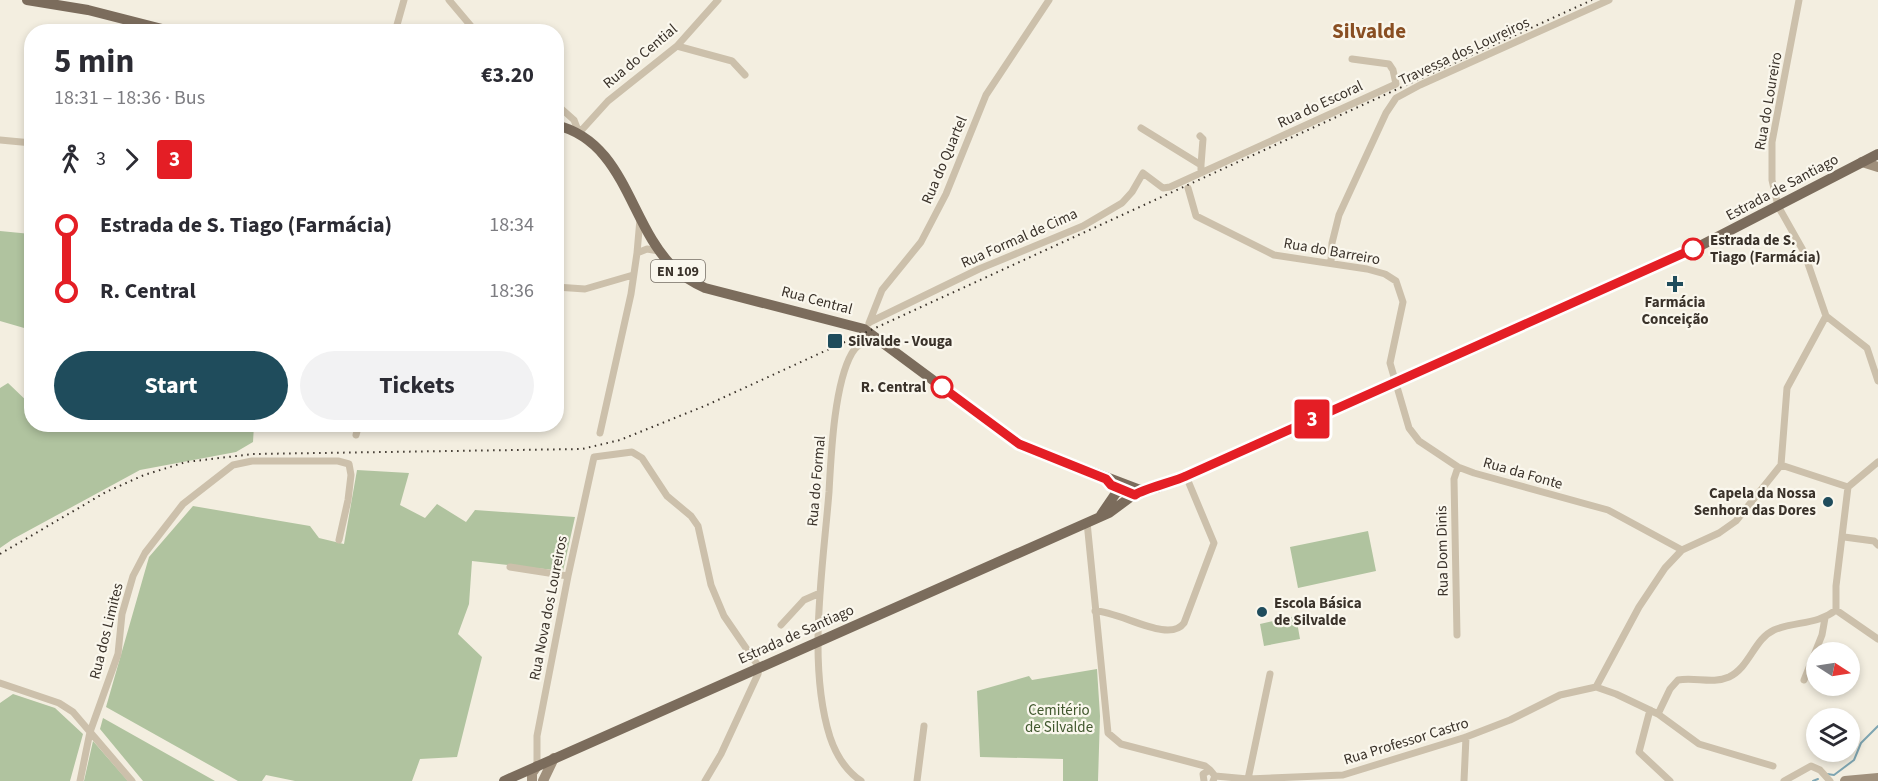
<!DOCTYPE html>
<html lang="en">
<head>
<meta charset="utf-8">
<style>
	:root { --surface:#fff; --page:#f2f2f3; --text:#2b2b33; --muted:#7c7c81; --accent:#1f4c5c }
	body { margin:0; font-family:"Source Sans 3",sans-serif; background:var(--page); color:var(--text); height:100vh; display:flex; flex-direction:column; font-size:22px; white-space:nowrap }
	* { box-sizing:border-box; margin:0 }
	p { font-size:20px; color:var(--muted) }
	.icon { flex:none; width:33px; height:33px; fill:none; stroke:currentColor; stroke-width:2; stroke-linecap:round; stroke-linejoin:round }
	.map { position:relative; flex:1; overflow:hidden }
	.side { position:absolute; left:24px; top:24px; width:540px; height:408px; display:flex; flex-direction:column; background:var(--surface); border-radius:24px; box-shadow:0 3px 9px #0003 }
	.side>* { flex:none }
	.badge { padding:0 12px; border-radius:4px; font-size:21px; line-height:39px }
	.needle { width:39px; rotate:102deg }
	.buttons { position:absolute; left:1806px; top:642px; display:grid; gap:12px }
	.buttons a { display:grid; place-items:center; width:54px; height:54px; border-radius:50%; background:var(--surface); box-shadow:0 3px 9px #0003; font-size:30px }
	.map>.badge { position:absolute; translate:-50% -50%; box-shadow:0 0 0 3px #fff }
	.legs { display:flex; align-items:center; gap:9px; height:66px; padding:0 30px; font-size:20px }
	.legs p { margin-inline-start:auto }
	.headline { display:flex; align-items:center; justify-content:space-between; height:102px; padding:0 30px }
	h1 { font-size:33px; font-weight:700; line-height:45px }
	.action { display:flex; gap:12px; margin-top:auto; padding:12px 30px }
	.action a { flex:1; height:69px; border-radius:36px; background:var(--accent); color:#fff; font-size:24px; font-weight:700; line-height:69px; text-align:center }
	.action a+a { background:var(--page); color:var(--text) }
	ul { padding:0 30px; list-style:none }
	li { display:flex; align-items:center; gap:21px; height:66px; font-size:22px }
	li i { display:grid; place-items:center; width:9px; height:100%; margin:0 8px; background:currentColor }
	li i::after { content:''; width:15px; height:15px; margin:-8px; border:4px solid; border-radius:50%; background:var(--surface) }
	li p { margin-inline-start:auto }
	li:first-child i { background:linear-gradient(#0000 50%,currentColor 0) }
	li:last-child i { background:linear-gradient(currentColor 50%,#0000 0) }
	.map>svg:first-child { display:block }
</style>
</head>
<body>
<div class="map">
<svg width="1878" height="781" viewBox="0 0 1878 781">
	<rect width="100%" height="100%" fill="#f3eee0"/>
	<path fill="#b0c39f" d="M 0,231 L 31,234 L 31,330 L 0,321 Z
		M 8,383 L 31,405 L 32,424 L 70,425 L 91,432 L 94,424 L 254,425 L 253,442 L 236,452 L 140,470 L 13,539 L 0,548 L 0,388 Z
		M 357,470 L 409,473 L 400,505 L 425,518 L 437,504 L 466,522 L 475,510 L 575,517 L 563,571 L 472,561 L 469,604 L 458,634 L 482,657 L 457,757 L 420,759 L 412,781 L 295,781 L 266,775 L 262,781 L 238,781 L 106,707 L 149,557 L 193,506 L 310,526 L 319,538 L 344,544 Z
		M 1368,531 L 1376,571 L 1298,588 L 1290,547 Z
		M 1296,616 L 1300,639 L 1264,646 L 1260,624 Z
		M 1097,669 L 1100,716 L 1098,781 L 1063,781 L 1063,759 L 980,757 L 977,691 L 1029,676 L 1032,680 Z
		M 13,694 L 55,708 L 83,734 L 70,781 L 0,781 L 0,703 Z
		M 103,718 L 215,781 L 143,781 L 100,729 Z
		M 93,741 L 128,781 L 84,781 Z"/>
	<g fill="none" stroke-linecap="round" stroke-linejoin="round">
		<path stroke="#7ea5b1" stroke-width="2" d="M 1827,774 L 1834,775 L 1854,760 L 1861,743 L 1878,726
			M 1813,781 L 1818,779"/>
		<path stroke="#ccc0ab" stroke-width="7" d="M 449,0 L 476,32
			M 395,32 L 404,0
			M 677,46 L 732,61 L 745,75
			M 556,104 L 574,120 L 579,133
			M 1141,128 L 1201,165 L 1201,173
			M 579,133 L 608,101 L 677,46 L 718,0
			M 1200,136 L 1203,139 L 1201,165
			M 0,140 L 32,143
			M 1188,188 L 1196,216 L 1274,255 L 1367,269 L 1385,274 L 1396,281 L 1403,302 L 1390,363 L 1409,428 L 1419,441 L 1458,467 L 1474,473 L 1608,510 L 1682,550
			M 637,253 L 640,219
			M 1331,262 L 1332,243 L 1339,215 L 1386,113 L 1396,98 L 1420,85 L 1609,0
			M 556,287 L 585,289 L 633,275
			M 1826,316 L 1867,348 L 1878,381
			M 870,322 L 979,269 L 1083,226 L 1122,203 L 1132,192 L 1143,173 L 1163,188 L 1170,187 L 1396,84 L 1393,70 L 1389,64 L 1352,59
			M 869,323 L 882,290 L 921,242 L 946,194 L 986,95 L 1049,0
			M 600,433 L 631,294 L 637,253 L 647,249 L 659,251
			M 356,435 L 359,424
			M 1781,465 L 1848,487
			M 1848,487 L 1878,462
			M 1087,522 L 1108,733 L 1121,744 L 1205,766 L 1210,770
			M 1844,537 L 1874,541 L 1878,545
			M 510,567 L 568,576
			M 1836,610 L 1836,586 L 1848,487
			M 1836,610 L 1878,639
			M 1095,611 C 1120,611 1169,644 1184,623 L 1214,543 L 1186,476
			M 781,625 L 804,600 L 820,593
			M 1457,635 L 1454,479 L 1458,467
			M 1804,680 L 1822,635 L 1825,618
			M 0,683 L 59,703 L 73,712 L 132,781
			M 1596,687 L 1639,607 L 1665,568 L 1682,550 L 1719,533 L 1736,521 L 1781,465 L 1787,388 L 1826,316 L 1804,252 L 1778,206 L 1772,180 L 1772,142 L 1799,0
			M 1650,710 L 1639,752 L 1670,781
			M 1658,714 L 1670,689 L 1678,680 C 1695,677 1713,684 1729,677 C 1750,667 1754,639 1774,630 C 1796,621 1817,625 1836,610
			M 537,766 L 537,736 L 568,576 L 594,457 L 632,452 L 642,458 L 667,496 L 691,516 L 698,526 L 711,585 L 724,616 L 759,667 L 758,674 L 721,754 L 705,781
			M 1215,776 L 1248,779 L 1343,775 L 1466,737 L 1510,720 L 1560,695 L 1596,687 L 1616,694 L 1658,714 L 1699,744 L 1773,766
			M 1248,779 L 1270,674
			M 80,781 L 90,732 L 118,654 L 122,614 L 133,576 L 145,553 L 183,504 L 233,465 L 252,461 L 338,461 L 349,464 L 351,475 L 348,500 L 339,540
			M 861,781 C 845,770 836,755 830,737 C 807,664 823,568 829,492 C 831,456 834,384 852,353 C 856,346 865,340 872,336
			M 917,781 L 924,726
			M 1204,781 L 1203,774 L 1210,770 L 1215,776 L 1213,781
			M 1464,781 L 1466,737
			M 1784,781 L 1811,766 L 1820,770 L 1830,781"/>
		<path stroke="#a0907c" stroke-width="10" d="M 1862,162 L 1878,167
			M 532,781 L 532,773 L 537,766
			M 543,781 L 554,758
			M 1845,781 L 1878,778"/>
		<path stroke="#7b6c5c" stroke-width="10" d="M 27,0 L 88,10 L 174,32
			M 556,125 C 626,142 629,225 674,268 C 684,277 694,283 705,288 L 864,329 L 1019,444 L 1140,490 L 1157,488 L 1186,476 L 1694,249 L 1878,154
			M 1101,515 L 1116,493 L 1130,487
			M 504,781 L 1109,513 L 1140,490"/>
		<path stroke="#3a322a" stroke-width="2" stroke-dasharray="1.5 4.5" stroke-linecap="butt" d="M 0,554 L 106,492 L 144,475 L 186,462 L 253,454 L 582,449 L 620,440 L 707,405 L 1592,0"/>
	</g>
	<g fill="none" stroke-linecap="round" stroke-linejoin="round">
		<g stroke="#fff" stroke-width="14">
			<path id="line-1" d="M 942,387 L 1019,444 L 1106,479 L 1111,485 L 1135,495 C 1140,490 1176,481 1186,476 L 1693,249"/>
		</g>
		<use href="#line-1" stroke="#e41e25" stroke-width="9"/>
	</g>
	<g fill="#fff" stroke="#e41e25" stroke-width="3">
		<circle cx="1693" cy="249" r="10"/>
		<circle cx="942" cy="387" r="10"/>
	</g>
	<g fill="#1f4c5c" stroke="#faf7ed" stroke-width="2">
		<path d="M1672 275h6v6h6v6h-6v6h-6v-6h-6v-6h6z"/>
		<rect x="827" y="333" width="16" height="16" rx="3"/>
		<circle cx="1828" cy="502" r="6"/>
		<circle cx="1262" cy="612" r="6"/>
	</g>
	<g text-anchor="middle" stroke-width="4.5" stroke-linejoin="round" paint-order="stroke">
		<rect fill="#faf7ed" stroke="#746d64" stroke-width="1.5" x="651" y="260" width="54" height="22" rx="4.5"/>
		<g font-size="14" font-weight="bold" fill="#3a322a">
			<text x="678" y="276">EN 109</text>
		</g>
		<g font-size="15" fill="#3a322a" stroke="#faf7ed">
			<text transform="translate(1464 51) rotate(-25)" y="5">Travessa dos Loureiros</text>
			<text transform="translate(640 56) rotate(-40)" y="5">Rua do Cential</text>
			<text transform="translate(1768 101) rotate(-80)" y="5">Rua do Loureiro</text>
			<text transform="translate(1320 104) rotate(-25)" y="5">Rua do Escoral</text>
			<text transform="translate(944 160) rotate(-67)" y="5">Rua do Quartel</text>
			<text transform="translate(1782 187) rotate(-28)" y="5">Estrada de Santiago</text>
			<text transform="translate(1019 238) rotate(-24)" y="5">Rua Formal de Cima</text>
			<text transform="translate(1332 251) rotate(10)" y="5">Rua do Barreiro</text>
			<text transform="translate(817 300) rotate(15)" y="5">Rua Central</text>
			<text transform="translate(1523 473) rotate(16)" y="5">Rua da Fonte</text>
			<text transform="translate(816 481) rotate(-85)" y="5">Rua do Formal</text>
			<text transform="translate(1442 551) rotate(-91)" y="5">Rua Dom Dinis</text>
			<text transform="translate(548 608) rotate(-79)" y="5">Rua Nova dos Loureiros</text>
			<text transform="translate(106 631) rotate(-76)" y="5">Rua dos Limites</text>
			<text transform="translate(796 634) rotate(-24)" y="5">Estrada de Santiago</text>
			<text transform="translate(1406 741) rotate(-17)" y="5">Rua Professor Castro</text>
		</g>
		<g font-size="15" font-weight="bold" fill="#3a322a" stroke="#faf7ed" text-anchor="start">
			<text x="1710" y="245">Estrada de S.<tspan x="1710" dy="17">Tiago (Farmácia)</tspan></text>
			<text x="926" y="392" text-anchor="end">R. Central</text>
		</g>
		<g font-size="15" font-weight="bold" fill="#3a322a" stroke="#faf7ed" text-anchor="start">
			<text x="1675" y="307" text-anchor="middle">Farmácia<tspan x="1675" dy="17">Conceição</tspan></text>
			<text x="848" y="346">Silvalde - Vouga</text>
			<text x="1816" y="498" text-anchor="end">Capela da Nossa<tspan x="1816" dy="17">Senhora das Dores</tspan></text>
			<text x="1274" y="608">Escola Básica<tspan x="1274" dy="17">de Silvalde</tspan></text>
		</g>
		<g font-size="15" fill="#41582e" stroke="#faf7ed">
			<text x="1059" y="715">Cemitério<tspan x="1059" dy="17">de Silvalde</tspan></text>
		</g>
		<g font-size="21" font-weight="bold" fill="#894f23" stroke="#faf7ed">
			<text x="1369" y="38">Silvalde</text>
		</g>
	</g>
</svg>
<div class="buttons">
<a><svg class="needle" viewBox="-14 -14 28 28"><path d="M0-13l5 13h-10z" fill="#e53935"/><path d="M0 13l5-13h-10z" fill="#7c7c81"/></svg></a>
<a><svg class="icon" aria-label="layers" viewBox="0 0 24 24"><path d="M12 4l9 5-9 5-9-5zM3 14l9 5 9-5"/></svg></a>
</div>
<b class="badge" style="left:1312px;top:419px;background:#e41e25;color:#fff">3</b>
<section class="side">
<div class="headline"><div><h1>5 min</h1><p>18:31 – 18:36 · Bus</p></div><b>€3.20</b></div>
<div class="legs"><svg class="icon" aria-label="walk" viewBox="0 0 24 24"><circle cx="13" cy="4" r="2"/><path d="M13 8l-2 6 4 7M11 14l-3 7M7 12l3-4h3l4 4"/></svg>3<svg class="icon" aria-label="forward" viewBox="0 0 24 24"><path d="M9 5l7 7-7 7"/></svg><b class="badge" style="background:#e41e25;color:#fff">3</b></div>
<ul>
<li><i style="color:#e41e25"></i><b>Estrada de S. Tiago (Farmácia)</b><p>18:34</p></li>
<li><i style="color:#e41e25"></i><b>R. Central</b><p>18:36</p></li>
</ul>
<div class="action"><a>Start</a><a>Tickets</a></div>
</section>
</div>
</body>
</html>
